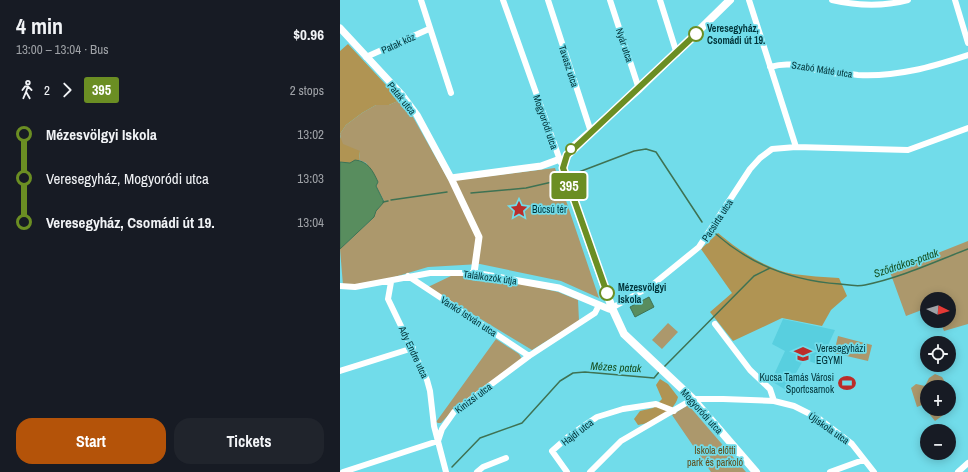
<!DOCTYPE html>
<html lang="en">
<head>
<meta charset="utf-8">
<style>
	:root { --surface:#171b24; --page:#20242c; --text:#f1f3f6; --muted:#9ea1a6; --accent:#b45309 }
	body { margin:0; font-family:"Archivo Narrow",sans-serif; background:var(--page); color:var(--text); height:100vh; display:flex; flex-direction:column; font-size:15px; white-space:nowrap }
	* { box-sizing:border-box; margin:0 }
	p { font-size:13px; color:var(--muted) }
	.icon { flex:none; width:22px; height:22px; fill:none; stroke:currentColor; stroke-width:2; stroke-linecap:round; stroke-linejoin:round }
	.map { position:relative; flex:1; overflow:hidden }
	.panel { display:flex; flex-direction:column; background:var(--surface); width:340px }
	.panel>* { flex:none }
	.badge { padding:0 8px; border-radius:3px; font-size:14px; line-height:26px }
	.needle { width:26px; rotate:95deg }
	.buttons { position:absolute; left:580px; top:292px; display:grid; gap:8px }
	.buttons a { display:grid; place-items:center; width:36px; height:36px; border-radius:50%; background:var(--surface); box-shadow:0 2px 10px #0003; font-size:20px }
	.map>.badge { position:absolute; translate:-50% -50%; box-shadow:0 0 0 2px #fff }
	.legs { display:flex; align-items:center; gap:6px; height:44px; padding:0 16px; font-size:13px }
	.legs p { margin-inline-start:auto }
	.head { display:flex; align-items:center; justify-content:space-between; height:68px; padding:0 16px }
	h1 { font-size:22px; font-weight:800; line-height:30px }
	.action { display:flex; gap:8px; margin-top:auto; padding:8px 16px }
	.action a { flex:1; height:46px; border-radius:16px; background:var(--accent); color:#fff; font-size:16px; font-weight:800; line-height:46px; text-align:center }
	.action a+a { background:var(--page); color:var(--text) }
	ul { padding:0 16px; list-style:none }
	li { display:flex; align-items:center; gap:14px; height:44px; font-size:15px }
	li i { display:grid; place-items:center; width:6px; height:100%; margin:0 5px; background:currentColor }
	li i::after { content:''; width:10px; height:10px; margin:-5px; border:3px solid; border-radius:50%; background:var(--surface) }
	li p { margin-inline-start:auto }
	li:first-child i { background:linear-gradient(#0000 50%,currentColor 0) }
	li:last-child i { background:linear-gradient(currentColor 50%,#0000 0) }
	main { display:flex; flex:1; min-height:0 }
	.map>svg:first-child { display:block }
</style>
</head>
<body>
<main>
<section class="panel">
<div class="head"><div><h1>4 min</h1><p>13:00 – 13:04 · Bus</p></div><b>$0.96</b></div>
<div class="legs"><svg class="icon" aria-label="walk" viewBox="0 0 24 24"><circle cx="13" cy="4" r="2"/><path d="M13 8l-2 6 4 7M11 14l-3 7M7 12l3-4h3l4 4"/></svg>2<svg class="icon" aria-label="forward" viewBox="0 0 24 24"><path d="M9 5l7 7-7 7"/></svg><b class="badge" style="background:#6b8e23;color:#fff">395</b><p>2 stops</p></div>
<ul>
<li><i style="color:#6b8e23"></i><b>Mézesvölgyi Iskola</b><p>13:02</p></li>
<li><i style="color:#6b8e23"></i><span>Veresegyház, Mogyoródi utca</span><p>13:03</p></li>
<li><i style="color:#6b8e23"></i><b>Veresegyház, Csomádi út 19.</b><p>13:04</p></li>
</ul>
<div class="action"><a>Start</a><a>Tickets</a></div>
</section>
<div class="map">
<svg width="628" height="472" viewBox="0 0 628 472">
	<rect width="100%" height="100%" fill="#71dcea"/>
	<path fill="#58cfdf" d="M 443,319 L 495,330 L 479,365 L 464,359 L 446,390 L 431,381 L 445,351 L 432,344 Z"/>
	<path fill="#ac986c" d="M 60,100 L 73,117 L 109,181 L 215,168 L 259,298 L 221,281 L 140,264 L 88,267 L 31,284 L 3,285 L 0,249 L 34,217 L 36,211 L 44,201 L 36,186 L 38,182 L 26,163 L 19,160 L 20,151 L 0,155 L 0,140 L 1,141 L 0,134 L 6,125 L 22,113 L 36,105 L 49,105 Z
		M 628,241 L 628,324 L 604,331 L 600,321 L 609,321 L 609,299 L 587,299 L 587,308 L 566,316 L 550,272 Z
		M 134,273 L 218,292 L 238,300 L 239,321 L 192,350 L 88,287 L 113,275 Z
		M 328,323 L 338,332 L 322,349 L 312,340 Z
		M 498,336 L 532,345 L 528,361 L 494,353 Z
		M 156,339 L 179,354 L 182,359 L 115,408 L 101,423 L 98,423 L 96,422 Z
		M 595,374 L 602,377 L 608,387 L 587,387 L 587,403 L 577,407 L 571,388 L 576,384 L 585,386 L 589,378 Z
		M 348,405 L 350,407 L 406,472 L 371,472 L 332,415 Z
		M 590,409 L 603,409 L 606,413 L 595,421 L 587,411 Z"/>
	<path fill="#b09453" d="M 8,44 L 60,100 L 49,105 L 36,105 L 22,113 L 6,125 L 0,134 L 0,51 Z
		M 0,136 L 3,144 L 20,151 L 19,160 L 10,163 L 0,162 Z
		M 378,233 C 398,250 426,269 453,274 C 468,276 483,277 499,278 L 507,296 L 491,310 L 482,326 L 442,318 L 393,341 L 370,312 L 392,293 L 361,249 Z
		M 320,379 L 328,384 L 338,397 C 334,413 312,423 298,425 L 294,419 L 300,411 L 313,408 L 322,399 L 316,385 Z"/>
	<path fill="#588d5e" stroke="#3e7253" d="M 15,160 C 28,161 33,171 38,182 L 36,186 L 44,202 L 36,211 L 34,217 L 0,249 L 0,162 L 10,163 Z
		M 309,297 L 314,307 L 295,317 L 290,307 Z"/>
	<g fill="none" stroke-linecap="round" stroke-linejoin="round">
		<path stroke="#3e7253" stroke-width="1.5" d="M 231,175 L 294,151 L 306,149 L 316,152 L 362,222
			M 131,193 L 186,188 L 212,182
			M 51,200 L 107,192
			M 43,202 L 48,201
			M 376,234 C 411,265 454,281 500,284 C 508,285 517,287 525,285 C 560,278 594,262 628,249
			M 323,368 L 414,276 L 430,268
			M 112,467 L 140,438 L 182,423 L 220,381 L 233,373 L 245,372 L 314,378 L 319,372"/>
		<path stroke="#fff" stroke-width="6" d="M 81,0 L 111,93
			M 163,0 L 221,163
			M 208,0 L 251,132
			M 270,0 L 299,89
			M 320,0 L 337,54
			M 409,0 L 456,147
			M 492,0 C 518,6 542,7 568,0
			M 615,0 L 628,43
			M 26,57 L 89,29
			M 430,67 C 451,61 461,67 481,71 C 493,74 506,74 518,75 C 557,77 591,67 628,55
			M 68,276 L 189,356
			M 51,282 L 48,299 L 87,380 L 90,391 L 94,426 L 106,472
			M 0,286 L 15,287 L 90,273 L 134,273
			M 270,309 L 311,286 L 359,247 L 410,169 L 420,158 L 432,149 L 456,147 L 568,150 L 628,128
			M 375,324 L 410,370 L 430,389 L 434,401
			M 0,371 L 73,348
			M 98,441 L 102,429 L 114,412 L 189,356 L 255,313 L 259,305
			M 3,472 L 98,441
			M 137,472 L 143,467 L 166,458
			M 227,472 L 212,451 L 229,436 L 257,417 L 283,409 L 316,404 L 334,411
			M 250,472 L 281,441 L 353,399 L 383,399 L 434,401 L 454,406 L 478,418 L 512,444 L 534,472
			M 490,472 L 523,460
			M 618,472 L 628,463"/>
		<path stroke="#fff" stroke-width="7" d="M 0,28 L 63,96 L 77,115 L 111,178 L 139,237 L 134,273 L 219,288 L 269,309
			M 111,178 L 201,166 L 220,159"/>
		<path stroke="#fff" stroke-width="8" d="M 390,0 L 299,89 L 232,148 L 227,155 L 223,168 L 272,308 L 284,334 L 353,399 L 416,472"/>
	</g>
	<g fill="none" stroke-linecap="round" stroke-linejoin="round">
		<g stroke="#fff" stroke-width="9">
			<path id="line-1" d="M 267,293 L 223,168 L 227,155 L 356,34"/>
		</g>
		<use href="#line-1" stroke="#6b8e23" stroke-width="6"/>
	</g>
	<defs>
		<g id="sight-bare" transform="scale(1.38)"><path d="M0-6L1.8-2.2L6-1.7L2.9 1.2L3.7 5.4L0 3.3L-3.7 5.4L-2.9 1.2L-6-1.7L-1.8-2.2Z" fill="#bb2d2a" stroke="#71dcea" stroke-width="2.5" paint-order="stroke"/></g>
		<g id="school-bare" transform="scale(1.38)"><path d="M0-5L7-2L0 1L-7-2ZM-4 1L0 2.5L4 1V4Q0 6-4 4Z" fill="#bb2d2a" stroke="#71dcea" stroke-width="2.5" paint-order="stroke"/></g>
		<g id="stadium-bare" transform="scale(1.38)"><path d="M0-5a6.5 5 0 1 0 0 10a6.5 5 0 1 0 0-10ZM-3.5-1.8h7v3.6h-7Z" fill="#bb2d2a" stroke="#71dcea" stroke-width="2.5" paint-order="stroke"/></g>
	</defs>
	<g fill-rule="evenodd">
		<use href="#sight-bare" x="179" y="209"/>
		<use href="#school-bare" x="463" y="354"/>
		<use href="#stadium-bare" x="507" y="383"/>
	</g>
	<g fill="#fff" stroke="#6b8e23" stroke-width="2">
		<circle cx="356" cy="34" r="7"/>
		<circle cx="231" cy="149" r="5"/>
		<circle cx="267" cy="293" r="7"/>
	</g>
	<g text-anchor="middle" stroke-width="3.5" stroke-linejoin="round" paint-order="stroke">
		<g font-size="10" font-weight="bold" fill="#003339" stroke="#71dcea" text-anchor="start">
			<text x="367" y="32">Veresegyház,<tspan x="367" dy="12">Csomádi út 19.</tspan></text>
			<text x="278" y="291">Mézesvölgyi<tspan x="278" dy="12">Iskola</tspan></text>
		</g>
		<g font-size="10" fill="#003339" stroke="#71dcea">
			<text transform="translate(58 43) rotate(-24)" y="4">Patak köz</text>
			<text transform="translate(285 45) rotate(72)" y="4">Nyár utca</text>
			<text transform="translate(229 66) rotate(72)" y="4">Tavasz utca</text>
			<text transform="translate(482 69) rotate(9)" y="4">Szabó Máté utca</text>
			<text transform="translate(62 98) rotate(51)" y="4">Patak utca</text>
			<text transform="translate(206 122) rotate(71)" y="4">Mogyoródi utca</text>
			<text transform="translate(377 220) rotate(-57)" y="4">Pacsirta utca</text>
			<text transform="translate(150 277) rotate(8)" y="4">Találkozók útja</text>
			<text transform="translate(129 316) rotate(33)" y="4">Vankó István utca</text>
			<text transform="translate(74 352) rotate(65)" y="4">Ady Endre utca</text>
			<text transform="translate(133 398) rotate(-37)" y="4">Kinizsi utca</text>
			<text transform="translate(362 411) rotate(48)" y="4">Mogyoródi utca</text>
			<text transform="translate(489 428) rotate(35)" y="4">Újiskola utca</text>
			<text transform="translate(237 432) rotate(-37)" y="4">Hajdi utca</text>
		</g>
		<g font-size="10" fill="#003339" stroke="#71dcea" text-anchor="start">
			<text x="192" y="213">Búcsú tér</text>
			<text x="476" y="352">Veresegyházi<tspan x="476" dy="12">EGYMI</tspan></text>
			<text x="494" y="381" text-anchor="end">Kucsa Tamás Városi<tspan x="494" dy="12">Sportcsarnok</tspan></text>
		</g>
		<g font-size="10" fill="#5f4b18" stroke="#71dcea">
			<text x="375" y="454">Iskola előtti<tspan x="375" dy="12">park és parkoló</tspan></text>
		</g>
		<g font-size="11" font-style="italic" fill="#155021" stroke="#71dcea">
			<text transform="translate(566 263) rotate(-19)" y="4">Sződrákos-patak</text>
			<text transform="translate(276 367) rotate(3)" y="4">Mézes patak</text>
		</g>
	</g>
</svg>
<div class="buttons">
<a><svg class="needle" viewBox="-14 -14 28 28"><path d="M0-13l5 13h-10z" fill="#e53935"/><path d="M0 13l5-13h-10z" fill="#9ea1a6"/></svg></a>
<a><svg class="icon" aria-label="locate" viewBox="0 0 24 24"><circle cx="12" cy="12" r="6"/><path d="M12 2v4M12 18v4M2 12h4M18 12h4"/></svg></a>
<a>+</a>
<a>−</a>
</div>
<b class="badge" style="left:229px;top:186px;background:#6b8e23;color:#fff">395</b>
</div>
</main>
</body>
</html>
